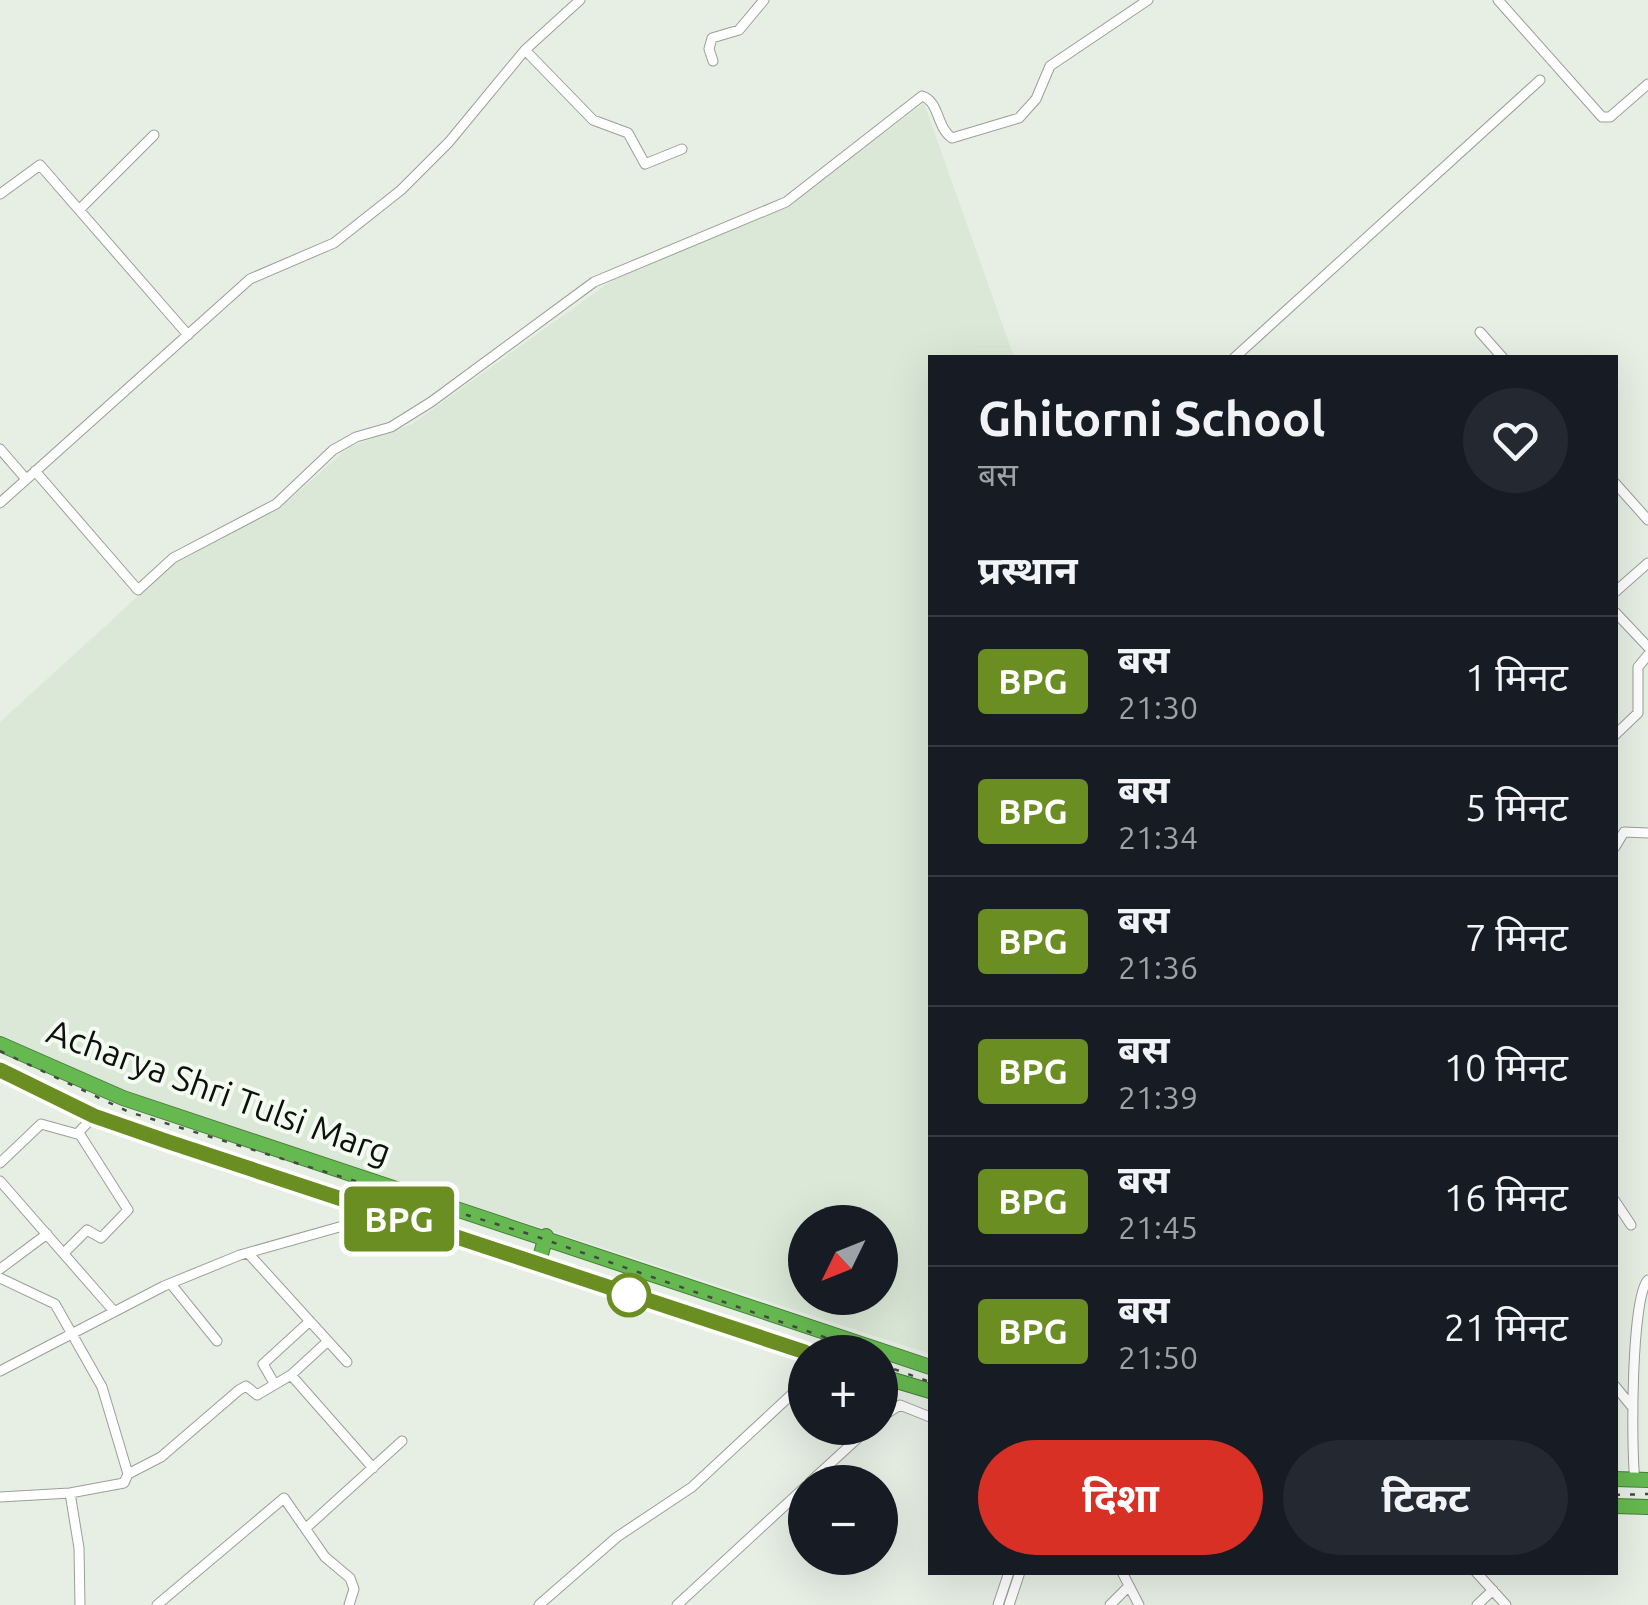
<!DOCTYPE html>
<html lang="hi">
<head>
<meta charset="utf-8">
<style>
	:root { --surface:#171b24; --page:#242831; --text:#f1f3f6; --muted:#9ea1a6; --line:#363941; --accent:#d93025 }
	body { margin:0; font-family:Ubuntu,"Noto Sans Devanagari",sans-serif; background:var(--page); color:var(--text); height:100vh; display:flex; flex-direction:column; font-size:38px; white-space:nowrap }
	* { box-sizing:border-box; margin:0 }
	p { font-size:32px; color:var(--muted) }
	.icon { flex:none; width:55px; height:55px; fill:none; stroke:currentColor; stroke-width:2; stroke-linecap:round; stroke-linejoin:round }
	.map { position:relative; flex:1; overflow:hidden }
	.sheet { position:absolute; left:928px; top:355px; width:690px; height:1220px; display:flex; flex-direction:column; background:var(--surface); border-radius:0px; box-shadow:0 10px 40px #0002 }
	.sheet>* { flex:none }
	.badge { padding:0 20px; border-radius:8px; font-size:35px; line-height:65px }
	.needle { width:65px; rotate:227deg }
	.controls { position:absolute; left:788px; top:1205px; display:grid; gap:20px }
	.controls a { display:grid; place-items:center; width:110px; height:110px; border-radius:50%; background:var(--surface); box-shadow:0 10px 40px #0002; font-size:50px }
	.map>.badge { position:absolute; translate:-50% -50%; box-shadow:0 0 0 5px #fff }
	h2 { padding:0 50px; font-size:38px; line-height:90px }
	.round { display:grid; place-items:center; flex:none; width:105px; height:105px; border-radius:52px; background:var(--page) }
	.head { display:flex; align-items:center; justify-content:space-between; height:170px; padding:0 50px }
	h1 { font-size:48px; font-weight:700; line-height:75px }
	.cta { display:flex; gap:20px; margin-top:auto; padding:20px 50px }
	.cta a { flex:1; height:115px; border-radius:60px; background:var(--accent); color:#fff; font-size:40px; font-weight:700; line-height:115px; text-align:center }
	.cta a+a { background:var(--page); color:var(--text) }
	ul { padding:0; list-style:none }
	li { display:flex; align-items:center; gap:30px; height:130px; padding:0 50px; border-top:2px solid var(--line) }
	li div { flex:1 }
	li b { display:block; font-size:38px }
	li em { font-style:normal }
	li .badge { min-width:110px; font-weight:700; text-align:center }
	.map>svg:first-child { display:block }
</style>
</head>
<body>
<div class="map">
<svg width="1648" height="1605" viewBox="0 0 1648 1605">
	<rect width="100%" height="100%" fill="#e7efe5"/>
	<path fill="#dbe8d7" fill-rule="evenodd" d="M 924,103 L 1014,357 L 930,358 L 930,1354 L 138,1097 L 0,1035 L 0,722 L 172,565 L 282,506 L 349,447 L 412,424 L 614,279 L 789,204 ZM 805,1222 L 880,1222 L 880,1298 L 805,1298 Z"/>
	<g fill="none" stroke-linecap="round" stroke-linejoin="round">
		<g stroke="#99a097" stroke-width="11">
			<path id="minor" d="M 1498,0 L 1602,117 L 1610,117 L 1648,84
				M 525,50 L 593,120 L 628,133 L 645,164 L 682,149
				M 713,61 L 709,49 L 712,38 L 739,30 L 764,0
				M 0,194 L 40,165 L 188,335
				M 81,208 L 154,135
				M 1480,332 L 1503,358
				M 1234,358 L 1540,80
				M 0,449 L 26,479
				M 35,471 L 138,590 L 173,558 L 276,504 L 333,450 L 356,437 L 391,427 L 431,402 L 594,282 L 786,202 L 922,96 C 940,102 936,127 952,138 L 1019,118 L 1036,99 L 1050,66 L 1148,0
				M 1615,483 L 1648,520
				M 0,503 L 250,279 L 334,243 L 401,190 L 449,142 L 525,50 L 580,0
				M 1615,592 L 1648,563
				M 1615,612 L 1648,647
				M 1615,735 L 1638,713 L 1638,667 L 1648,655
				M 1615,847 L 1624,832 L 1648,833
				M 0,1163 L 41,1124 L 77,1134 L 94,1116
				M 0,1181 L 112,1309
				M 1615,1201 L 1631,1225
				M 65,1252 L 87,1230 L 101,1238 L 128,1210 L 79,1133
				M 248,1253 L 347,1362
				M 0,1269 L 47,1234
				M 0,1278 L 55,1304 L 102,1387 L 128,1474
				M 171,1284 L 217,1341
				M 0,1371 L 164,1286 L 240,1255 L 357,1222 L 378,1211
				M 291,1375 L 328,1341
				M 274,1383 L 263,1364 L 310,1321
				M 1615,1386 L 1633,1408
				M 880,1418 L 900,1405 L 930,1417
				M 1635,1480 C 1631,1450 1631,1296 1648,1280
				M 810,1482 L 869,1428
				M 70,1493 L 79,1548 L 80,1605
				M 0,1497 L 70,1493 L 124,1483 L 128,1474 L 161,1457 L 239,1390 L 246,1386 L 257,1395 L 291,1375 L 373,1468
				M 306,1528 L 402,1441
				M 1122,1572 L 1139,1605
				M 1476,1572 L 1506,1605
				M 157,1605 L 284,1498 L 325,1557 L 350,1578 L 354,1589 L 349,1605
				M 539,1605 L 617,1537 L 692,1487 L 805,1382
				M 677,1605 L 805,1487
				M 998,1605 L 1009,1572
				M 1009,1605 L 1020,1572
				M 1110,1605 L 1129,1586
				M 1477,1605 L 1493,1590"/>
		</g>
		<g stroke="#477e39" stroke-width="16">
			<path id="highway" d="M 0,1044 L 123,1098 L 930,1367
				M 0,1070 L 94,1116 L 169,1142 L 805,1353
				M 538,1265 L 546,1236
				M 880,1376 L 930,1391
				M 1615,1479 L 1648,1480
				M 1615,1506 L 1648,1507"/>
		</g>
		<use href="#minor" stroke="#fff" stroke-width="9"/>
		<use href="#highway" stroke="#66b951" stroke-width="14"/>
		<path stroke="#454944" stroke-width="2.5" stroke-dasharray="5 10" stroke-linecap="butt" d="M 0,1051 L 129,1112 L 529,1234 L 867,1352
			M 880,1364 L 930,1382
			M 1615,1495 L 1648,1494"/>
	</g>
	<g fill="none" stroke-linecap="round" stroke-linejoin="round">
		<g stroke="#fff" stroke-width="22">
			<path id="line" d="M 0,1070 L 94,1116 L 169,1142 L 805,1352"/>
		</g>
		<use href="#line" stroke="#6b8e23" stroke-width="15"/>
	</g>
	<circle fill="#fff" stroke="#6b8e23" stroke-width="5" cx="629" cy="1295" r="20"/>
	<g text-anchor="middle" stroke-width="8" stroke-linejoin="round" paint-order="stroke">
		<g font-size="35" fill="#0e100d" stroke="#f4fcf2">
			<text transform="translate(219 1092) rotate(20)" y="12">Acharya Shri Tulsi Marg</text>
		</g>
	</g>
</svg>
<div class="controls">
<a><svg class="needle" viewBox="-14 -14 28 28"><path d="M0-13l5 13h-10z" fill="#e53935"/><path d="M0 13l5-13h-10z" fill="#9ea1a6"/></svg></a>
<a>+</a>
<a>−</a>
</div>
<b class="badge" style="left:399px;top:1219px;background:#6b8e23;color:#fff">BPG</b>
<section class="sheet">
<div class="head"><div><h1>Ghitorni School</h1><p>बस</p></div><a class="round"><svg class="icon" aria-label="heart" viewBox="0 0 24 24"><path d="M12 20l-8-8c-3-5 5-10 8-4 3-6 11-1 8 4z"/></svg></a></div>
<h2>प्रस्थान</h2>
<ul>
<li><span class="badge" style="background:#6b8e23;color:#fff">BPG</span><div><b>बस</b><p>21:30</p></div><em>1 मिनट</em></li>
<li><span class="badge" style="background:#6b8e23;color:#fff">BPG</span><div><b>बस</b><p>21:34</p></div><em>5 मिनट</em></li>
<li><span class="badge" style="background:#6b8e23;color:#fff">BPG</span><div><b>बस</b><p>21:36</p></div><em>7 मिनट</em></li>
<li><span class="badge" style="background:#6b8e23;color:#fff">BPG</span><div><b>बस</b><p>21:39</p></div><em>10 मिनट</em></li>
<li><span class="badge" style="background:#6b8e23;color:#fff">BPG</span><div><b>बस</b><p>21:45</p></div><em>16 मिनट</em></li>
<li><span class="badge" style="background:#6b8e23;color:#fff">BPG</span><div><b>बस</b><p>21:50</p></div><em>21 मिनट</em></li>
</ul>
<div class="cta"><a>दिशा</a><a>टिकट</a></div>
</section>
</div>
</body>
</html>
